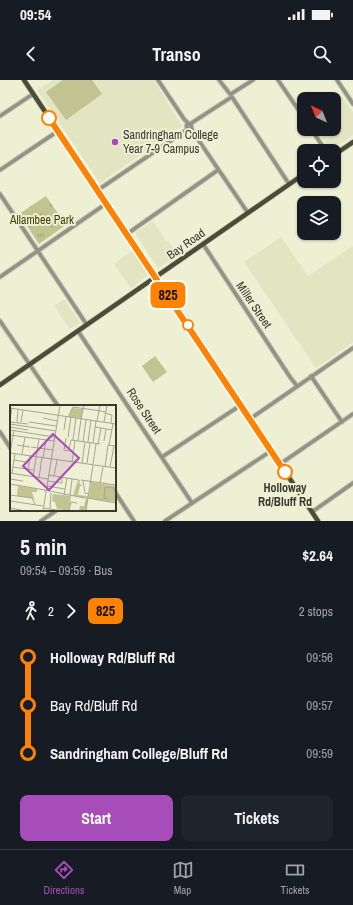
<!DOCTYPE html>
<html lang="en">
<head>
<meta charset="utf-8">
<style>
	:root { --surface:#171b24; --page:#20242c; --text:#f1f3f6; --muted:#9ea1a6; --line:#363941; --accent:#a74db9 }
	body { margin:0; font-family:"Archivo Narrow",sans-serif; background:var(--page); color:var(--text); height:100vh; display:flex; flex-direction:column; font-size:15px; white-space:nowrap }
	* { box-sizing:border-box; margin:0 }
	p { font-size:13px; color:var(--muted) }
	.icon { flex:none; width:22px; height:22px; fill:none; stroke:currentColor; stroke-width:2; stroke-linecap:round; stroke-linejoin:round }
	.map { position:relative; height:441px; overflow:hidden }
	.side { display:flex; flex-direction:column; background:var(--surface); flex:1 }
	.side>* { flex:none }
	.badge { padding:0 8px; border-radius:6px; font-size:14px; line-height:26px }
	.needle { width:26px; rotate:317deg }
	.buttons { position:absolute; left:297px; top:12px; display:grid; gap:8px }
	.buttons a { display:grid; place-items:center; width:44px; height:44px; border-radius:8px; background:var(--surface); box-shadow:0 1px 3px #0004; font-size:20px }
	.map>.badge { position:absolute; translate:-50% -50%; box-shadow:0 0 0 2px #fff }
	.legs { display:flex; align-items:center; gap:6px; height:44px; padding:0 20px; font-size:13px }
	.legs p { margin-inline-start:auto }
	.summary { display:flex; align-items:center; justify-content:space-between; height:68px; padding:0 20px }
	h1 { font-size:22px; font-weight:800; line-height:30px }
	.button { display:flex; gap:8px; margin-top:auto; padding:8px 20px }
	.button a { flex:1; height:46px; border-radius:8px; background:var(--accent); color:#fff; font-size:16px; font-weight:800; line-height:46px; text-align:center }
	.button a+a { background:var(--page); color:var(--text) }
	ul { padding:0 20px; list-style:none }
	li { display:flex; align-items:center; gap:14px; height:48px; font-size:15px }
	li i { display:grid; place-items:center; width:6px; height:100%; margin:0 5px; background:currentColor }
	li i::after { content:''; width:10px; height:10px; margin:-5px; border:3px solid; border-radius:50%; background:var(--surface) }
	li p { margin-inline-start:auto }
	li:first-child i { background:linear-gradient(#0000 50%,currentColor 0) }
	li:last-child i { background:linear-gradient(currentColor 50%,#0000 0) }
	.status { display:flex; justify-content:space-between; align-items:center; height:28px; padding:0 20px; background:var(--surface); direction:ltr }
	.status svg { height:11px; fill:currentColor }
	header { display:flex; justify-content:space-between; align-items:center; height:52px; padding:0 20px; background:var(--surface); font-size:18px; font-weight:800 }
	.menu { display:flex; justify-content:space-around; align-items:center; height:56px; border-top:1px solid var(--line); background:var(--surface); font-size:11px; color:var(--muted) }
	.menu a { display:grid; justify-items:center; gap:2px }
	.menu .current { color:var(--accent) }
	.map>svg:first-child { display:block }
</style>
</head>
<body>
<div class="status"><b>09:54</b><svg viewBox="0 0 49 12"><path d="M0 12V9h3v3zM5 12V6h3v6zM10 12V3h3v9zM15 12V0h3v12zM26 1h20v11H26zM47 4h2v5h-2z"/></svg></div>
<header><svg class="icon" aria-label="back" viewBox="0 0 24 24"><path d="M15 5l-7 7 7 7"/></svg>Transo<svg class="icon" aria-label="search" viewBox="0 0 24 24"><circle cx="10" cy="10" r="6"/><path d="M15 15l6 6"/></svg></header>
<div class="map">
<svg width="353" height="441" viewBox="0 0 353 441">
	<defs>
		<pattern id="park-tufts" width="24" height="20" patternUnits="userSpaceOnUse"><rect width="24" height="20" fill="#c1c491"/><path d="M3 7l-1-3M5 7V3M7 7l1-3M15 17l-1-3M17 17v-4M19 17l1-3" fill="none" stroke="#9ea077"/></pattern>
	</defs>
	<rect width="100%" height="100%" fill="#eef0d4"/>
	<path fill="#e2e4c2" d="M 53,0 L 154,0 L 182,46 L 100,103 L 37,10 Z
		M 342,17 L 353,32 L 353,55 L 331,70 L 316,49 L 334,49 L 334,23 Z
		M 153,141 L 166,161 L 169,162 L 178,175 L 158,188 L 135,153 Z
		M 281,157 L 308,196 L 353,166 L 353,262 L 316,288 L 244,182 Z
		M 132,171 L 148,195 L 131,208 L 114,184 Z
		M 64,219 L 80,243 L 70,249 L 54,226 Z"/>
	<path fill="url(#park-tufts)" d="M 46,116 L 66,145 L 39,164 L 19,134 Z"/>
	<path fill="#c1c491" d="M 63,0 L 92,0 L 102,14 L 66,40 L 46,12 Z
		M 155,276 L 167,292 L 153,302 L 142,286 Z"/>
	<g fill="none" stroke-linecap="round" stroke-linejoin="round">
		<g stroke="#cacbb3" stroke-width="5.5">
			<path id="minor" d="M 158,0 L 184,39 L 189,44
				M 219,0 L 230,14
				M 278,0 L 304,38
				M 337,0 L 353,24
				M 231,14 L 253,0
				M 232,17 L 289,104
				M 0,36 L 33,14
				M186.5 46a2.5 2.5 0 1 1 5 0a2.5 2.5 0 1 1-5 0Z
				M 190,44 L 230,18
				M 191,47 L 193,52 L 248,133
				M 311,49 L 326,71
				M 0,90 L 58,51
				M 98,110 L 188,49
				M 0,114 L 87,245
				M 127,154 L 218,90
				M 203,164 L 290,297 L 297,306
				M 0,197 L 107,123
				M 0,241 L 58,326
				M 78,251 L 192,423
				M 311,296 L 342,342
				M 250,339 L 353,268
				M 0,352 L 11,369
				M 162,377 L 241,325
				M 280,384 L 353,334
				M 115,412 L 134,441
				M 312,432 L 353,403
				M 41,441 L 57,430
				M 165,441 L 271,371"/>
		</g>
		<g stroke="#cacbb3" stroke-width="6">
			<path id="major" d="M 24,0 L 318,441
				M 334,75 L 353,62
				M 0,305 L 304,94"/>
		</g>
		<use href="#minor" stroke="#929388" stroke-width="3.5"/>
		<use href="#major" stroke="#4a4b38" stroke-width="4.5"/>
	</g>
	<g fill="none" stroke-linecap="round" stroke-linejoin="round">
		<g stroke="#fff" stroke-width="9">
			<path id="line-1" d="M 49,38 L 285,392"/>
		</g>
		<use href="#line-1" stroke="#ff8200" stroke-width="6"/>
	</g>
	<g fill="#fff" stroke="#ff8200" stroke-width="2">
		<circle cx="49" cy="38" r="7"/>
		<circle cx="188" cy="245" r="5"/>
		<circle cx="285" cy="392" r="7"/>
	</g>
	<circle fill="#a74db9" stroke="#eef0d4" stroke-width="1.5" cx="115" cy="62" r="4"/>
	<g text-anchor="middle" stroke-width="4" stroke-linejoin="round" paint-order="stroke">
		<g font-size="12" fill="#38382e" stroke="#eef0d4" text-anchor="start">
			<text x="123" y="59">Sandringham College<tspan x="123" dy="14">Year 7-9 Campus</tspan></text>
		</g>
		<g font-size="12" fill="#3f4106" stroke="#eef0d4">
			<text x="42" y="144">Allambee Park</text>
		</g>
		<g font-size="12" fill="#38382e" stroke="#eef0d4">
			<text transform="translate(186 164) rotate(-35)" y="4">Bay Road</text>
			<text transform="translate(254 225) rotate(56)" y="4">Miller Street</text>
			<text transform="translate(144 331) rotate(56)" y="4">Rose Street</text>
		</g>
		<g font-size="12" font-weight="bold" fill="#38382e" stroke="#eef0d4">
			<text x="285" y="412">Holloway<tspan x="285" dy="14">Rd/Bluff Rd</tspan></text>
		</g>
	</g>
	<g transform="translate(10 325)">
		<rect width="106" height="106" fill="#eef0d4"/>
		<path d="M 93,79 L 106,81 L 106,97 L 90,95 Z" fill="#c1c491"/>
		<path d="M 62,3 L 73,4 L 71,13 L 59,12 ZM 68,75 L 71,75 L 69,77 L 72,81 L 70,81 L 68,90 L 78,91 L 76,106 L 69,106 L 70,101 L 74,101 L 76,93 L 63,91 ZM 81,77 L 93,79 L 90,95 L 79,93 ZM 8,81 L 27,84 L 27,87 L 22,87 L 25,96 L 23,93 L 7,91 ZM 43,89 L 61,91 L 59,106 L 47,104 L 45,97 L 42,96 Z" fill="#c1c491"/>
		<path fill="none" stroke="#a5a692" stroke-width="1" d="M 0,3 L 106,19M 84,5 L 96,7M 95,8 L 102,10 L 101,18M 58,12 L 63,2 L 84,5M 33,13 L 47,16M 71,14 L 74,0M 0,15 L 2,3M 87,16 L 90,0M 0,17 L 18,19M 11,17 L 13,5M 19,17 L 46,21M 94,17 L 97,0M 7,18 L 8,4M 0,19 L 46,26M 0,22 L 18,25M 85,22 L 102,25M 0,25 L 44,32M 54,25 L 56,11M 0,30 L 22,33M 58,32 L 61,12M 22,33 L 44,36M 56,33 L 54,45 L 59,46M 63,35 L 66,13M 68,36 L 71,14M 94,36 L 96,24M 73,37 L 76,15M 78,37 L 81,15M 83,38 L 86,16M 88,39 L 91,23M 7,40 L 20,42M 99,40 L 103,19M 21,42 L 43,45M 59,45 L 61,35 L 90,39M 0,48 L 4,26M 0,48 L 106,63M 12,49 L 15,32M 33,53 L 36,35M 4,55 L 16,57M 62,57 L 65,36M 72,58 L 75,37M 77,58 L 80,38M 83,59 L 86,39M 3,62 L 23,65M 95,62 L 98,40 L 106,41M 100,62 L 104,41M 18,64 L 20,51M 0,68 L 38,74M 2,68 L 5,48M 38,70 L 69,75M 44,71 L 47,55M 23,72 L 29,34M 29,73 L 32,52M 0,74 L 13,76M 71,75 L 106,80M 38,76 L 52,78 L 52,73M 73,76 L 75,88 L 79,89M 90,78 L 93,62M 0,79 L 35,85M 37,81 L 55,84M 34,85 L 75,93M 0,90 L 22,93 L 25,99M 54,90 L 57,73M 60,91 L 62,74M 78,93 L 106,98M 98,94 L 94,93 L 95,82 L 104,83 L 104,87M 0,96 L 33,101M 0,103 L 16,106M 33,103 L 53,106M 40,104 L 41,88M 33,106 L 50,0M 59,106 L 61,97 L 67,98M 76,106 L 83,60"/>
		<path fill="#a74db9" fill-opacity="0.15" stroke="#a74db9" stroke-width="2" d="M 43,29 L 69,53 L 39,85 L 13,61 Z"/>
		<rect width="106" height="106" fill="none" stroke="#38382e" stroke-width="2"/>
	</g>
</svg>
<div class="buttons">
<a><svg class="needle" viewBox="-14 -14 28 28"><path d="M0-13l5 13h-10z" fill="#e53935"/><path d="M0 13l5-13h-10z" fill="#9ea1a6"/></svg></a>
<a><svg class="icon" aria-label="locate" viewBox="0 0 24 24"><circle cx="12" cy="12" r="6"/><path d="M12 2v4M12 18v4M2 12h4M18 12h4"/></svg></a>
<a><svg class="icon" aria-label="layers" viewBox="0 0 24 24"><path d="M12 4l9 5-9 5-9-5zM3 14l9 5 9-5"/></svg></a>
</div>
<b class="badge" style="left:168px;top:215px;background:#ff8200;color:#111">825</b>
</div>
<section class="side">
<div class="summary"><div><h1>5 min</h1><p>09:54 – 09:59 · Bus</p></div><b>$2.64</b></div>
<div class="legs"><svg class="icon" aria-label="walk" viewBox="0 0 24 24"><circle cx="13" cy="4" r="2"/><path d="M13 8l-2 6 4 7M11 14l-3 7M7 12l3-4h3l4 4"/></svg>2<svg class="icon" aria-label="forward" viewBox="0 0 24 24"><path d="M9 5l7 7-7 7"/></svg><b class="badge" style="background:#ff8200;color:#111">825</b><p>2 stops</p></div>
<ul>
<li><i style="color:#ff8200"></i><b>Holloway Rd/Bluff Rd</b><p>09:56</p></li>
<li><i style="color:#ff8200"></i><span>Bay Rd/Bluff Rd</span><p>09:57</p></li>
<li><i style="color:#ff8200"></i><b>Sandringham College/Bluff Rd</b><p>09:59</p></li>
</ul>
<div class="button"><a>Start</a><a>Tickets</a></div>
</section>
<nav class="menu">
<a class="current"><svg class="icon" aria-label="directions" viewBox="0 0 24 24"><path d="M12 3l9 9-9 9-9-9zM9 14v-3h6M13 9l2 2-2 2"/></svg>Directions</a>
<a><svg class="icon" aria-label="map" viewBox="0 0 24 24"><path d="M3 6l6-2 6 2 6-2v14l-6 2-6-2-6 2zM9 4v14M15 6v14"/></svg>Map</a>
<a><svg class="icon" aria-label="tickets" viewBox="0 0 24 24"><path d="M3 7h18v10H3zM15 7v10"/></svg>Tickets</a>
</nav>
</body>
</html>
